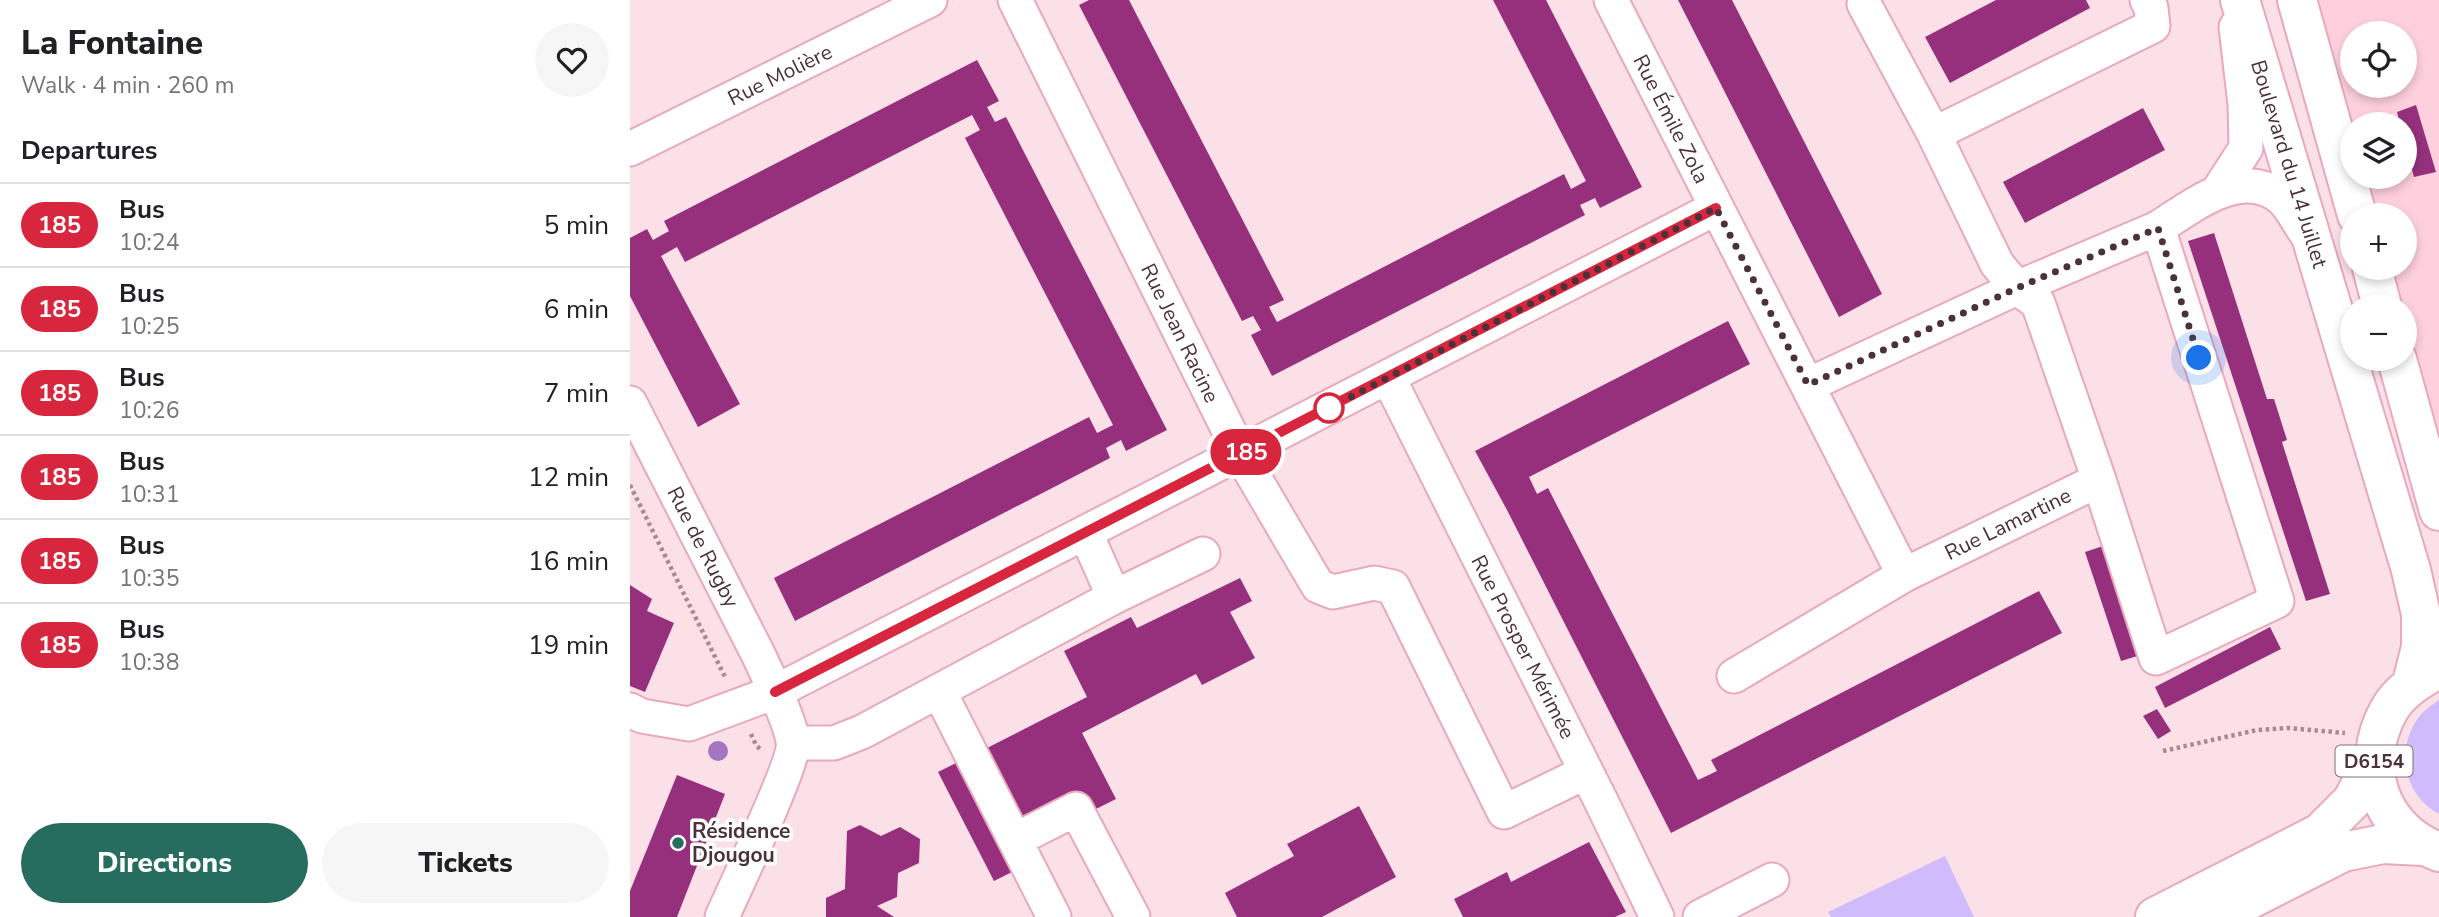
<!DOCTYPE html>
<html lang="en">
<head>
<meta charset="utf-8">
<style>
	:root { --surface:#fff; --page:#f6f6f6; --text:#202124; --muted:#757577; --line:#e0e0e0; --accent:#266c5f }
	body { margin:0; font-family:"Nunito Sans",sans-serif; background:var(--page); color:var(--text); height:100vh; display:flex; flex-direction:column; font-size:26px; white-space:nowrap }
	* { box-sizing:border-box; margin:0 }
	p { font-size:23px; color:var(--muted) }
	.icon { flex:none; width:38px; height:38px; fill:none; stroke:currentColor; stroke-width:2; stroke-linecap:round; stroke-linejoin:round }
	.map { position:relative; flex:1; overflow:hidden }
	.sheet { display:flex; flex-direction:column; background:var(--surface); width:630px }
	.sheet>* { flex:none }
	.badge { padding:0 14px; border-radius:23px; font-size:24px; line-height:46px }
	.fabs { position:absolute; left:1710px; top:21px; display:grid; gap:14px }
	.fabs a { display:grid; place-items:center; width:77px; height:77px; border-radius:50%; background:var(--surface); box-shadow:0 4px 10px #0003; font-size:35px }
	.you { position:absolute; width:35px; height:35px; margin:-18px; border:5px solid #fff; border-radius:50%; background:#1a73e8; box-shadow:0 0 0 10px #1a73e833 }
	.map>.badge { position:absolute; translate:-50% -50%; box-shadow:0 0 0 4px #fff }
	h2 { padding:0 21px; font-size:26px; line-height:63px }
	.round { display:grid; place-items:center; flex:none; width:74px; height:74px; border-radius:37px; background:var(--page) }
	.head { display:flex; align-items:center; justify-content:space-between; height:119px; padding:0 21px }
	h1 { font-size:33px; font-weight:800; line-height:52px }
	.cta { display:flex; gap:14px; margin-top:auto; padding:14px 21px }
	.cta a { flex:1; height:80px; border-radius:42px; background:var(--accent); color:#fff; font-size:28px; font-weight:800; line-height:80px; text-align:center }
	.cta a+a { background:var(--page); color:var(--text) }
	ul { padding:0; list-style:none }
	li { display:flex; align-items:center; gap:21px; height:84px; padding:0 21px; border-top:2px solid var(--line) }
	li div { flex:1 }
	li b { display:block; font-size:26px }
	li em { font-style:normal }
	li .badge { min-width:77px; font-weight:700; text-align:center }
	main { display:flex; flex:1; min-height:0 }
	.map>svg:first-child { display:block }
</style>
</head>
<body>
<main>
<section class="sheet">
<div class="head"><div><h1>La Fontaine</h1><p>Walk · 4 min · 260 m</p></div><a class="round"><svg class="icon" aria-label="heart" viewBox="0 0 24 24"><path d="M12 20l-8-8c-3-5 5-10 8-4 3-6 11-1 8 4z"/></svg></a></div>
<h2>Departures</h2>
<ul>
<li><span class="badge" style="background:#d7263d;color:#fff">185</span><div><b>Bus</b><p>10:24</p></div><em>5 min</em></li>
<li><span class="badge" style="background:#d7263d;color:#fff">185</span><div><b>Bus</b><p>10:25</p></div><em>6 min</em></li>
<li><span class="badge" style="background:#d7263d;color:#fff">185</span><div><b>Bus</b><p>10:26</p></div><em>7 min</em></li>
<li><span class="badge" style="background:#d7263d;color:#fff">185</span><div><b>Bus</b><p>10:31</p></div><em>12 min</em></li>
<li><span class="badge" style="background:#d7263d;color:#fff">185</span><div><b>Bus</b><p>10:35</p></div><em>16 min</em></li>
<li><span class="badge" style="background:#d7263d;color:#fff">185</span><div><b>Bus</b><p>10:38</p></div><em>19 min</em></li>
</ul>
<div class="cta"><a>Directions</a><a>Tickets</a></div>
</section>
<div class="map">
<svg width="1809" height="917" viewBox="0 0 1809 917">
	<rect width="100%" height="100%" fill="#fce0e8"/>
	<path fill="#fed0dd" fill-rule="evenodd" d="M 1678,0 L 1809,0 L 1809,435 L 1775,321 L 1774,306 L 1770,306 L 1759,268 L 1774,268 L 1774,215 L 1743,215 L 1731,177 L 1774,177 L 1774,124 L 1722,124 L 1722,146 ZM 1722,33 L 1774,33 L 1774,86 L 1722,86 Z"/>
	<path fill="#d0bbfd" d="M 1809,700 L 1809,814 C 1774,795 1765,751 1788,718 C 1793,711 1802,705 1809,700 Z
		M 1315,856 L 1344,917 L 1201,917 L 1198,912 Z"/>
	<path fill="#96307c" d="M 459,0 L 499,0 L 654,300 L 639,307 L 647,322 L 934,174 L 941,189 L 956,181 L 863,0 L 916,0 L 1012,187 L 970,208 L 965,198 L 950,205 L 955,215 L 642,376 L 621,335 L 631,330 L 623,316 L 612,321 L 449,5 Z
		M 1048,0 L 1102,0 L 1252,294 L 1209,317 Z
		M 1366,0 L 1456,0 L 1460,8 L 1320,83 L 1295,37 Z
		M 347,60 L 369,101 L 357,107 L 365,122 L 376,117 L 537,430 L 496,451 L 491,440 L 476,448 L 480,458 L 165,621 L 144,578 L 459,417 L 467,433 L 483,425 L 335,138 L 350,130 L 342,115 L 55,262 L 47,247 L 31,256 L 110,404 L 68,427 L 0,296 L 0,238 L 17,229 L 23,240 L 39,231 L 34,221 Z
		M 1786,105 L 1806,172 L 1784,177 L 1774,141 L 1774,124 L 1770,124 L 1767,112 Z
		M 1513,108 L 1535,150 L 1395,223 L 1373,182 Z
		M 1584,233 L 1637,399 L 1644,399 L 1657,440 L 1652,442 L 1700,594 L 1676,601 L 1558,241 Z
		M 1098,321 L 1120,364 L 899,477 L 907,494 L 918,488 L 1068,780 L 1087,771 L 1081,760 L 1409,591 L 1432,633 L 1041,833 L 877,510 L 845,451 Z
		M 1479,544 L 1514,654 L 1491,661 L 1455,552 Z
		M 610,578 L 622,601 L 600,612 L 625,658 L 572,685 L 566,674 L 452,733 L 486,799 L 462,811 L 453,793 L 392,818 L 357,748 L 457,697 L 434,651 L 501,617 L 507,628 Z
		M 0,585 L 22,599 L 17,611 L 44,623 L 15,692 L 0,686 Z
		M 1640,627 L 1651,649 L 1535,708 L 1525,687 Z
		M 1527,709 L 1541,731 L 1528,739 L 1513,716 Z
		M 330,761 L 386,870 L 364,881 L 308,772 Z
		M 47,775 L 95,794 L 47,917 L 0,917 L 0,891 Z
		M 729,806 L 766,877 L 692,917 L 607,917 L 595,893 L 664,856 L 657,844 Z
		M 230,825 L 251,836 L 270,827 L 290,839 L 289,863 L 268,873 L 267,897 L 247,906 L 264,917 L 196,917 L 196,898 L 215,889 L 217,831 Z
		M 959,842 L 996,912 L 985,917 L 833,917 L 824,899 L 877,872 L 881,882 Z"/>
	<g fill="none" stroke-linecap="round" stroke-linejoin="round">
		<g stroke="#e9a8bb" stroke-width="37">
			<path id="minor" d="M 385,0 L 611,455 L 688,586 L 703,592 L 744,583 L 763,587 L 874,812 L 956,772
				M 981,0 L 1274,575
				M 1234,4 L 1304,134 L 1523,26 L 1521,8 L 1517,0
				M 0,149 L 300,0
				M 1588,191 L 1616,148 L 1615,104 L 1606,27
				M 1528,228 L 1647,601 L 1526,658 L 1469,480 L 1408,303 L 1387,288 Z
				M 1528,228 C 1561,207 1612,165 1651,198 C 1661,206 1668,223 1676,233
				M 758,377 L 972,803 L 1027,917
				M 1178,385 L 1387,288 L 1367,264 L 1304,134
				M 0,403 L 129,656 C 139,678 159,718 163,741 C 166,760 104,890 92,917
				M 484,597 L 573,554
				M 1104,676 L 1274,575 L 1469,480
				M 309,691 L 424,917
				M 0,710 L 12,716 L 59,724 L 145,692 L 1086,208
				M 164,743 L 204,743 L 232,732 L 484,597 L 456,534
				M 385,840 L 446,809 L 503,917
				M 1070,917 L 1142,880"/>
		</g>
		<g stroke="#e9a8bb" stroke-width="42">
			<path id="major" d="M 1610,0 L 1781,570 L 1791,614 L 1791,647 L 1782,683
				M 1667,0 L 1727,215
				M 1742,268 L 1752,306
				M 1767,359 L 1809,511
				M 1804,671 C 1787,681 1769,692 1759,710 C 1728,765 1749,830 1809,852
				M 1525,917 L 1690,833 L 1722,801 L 1744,759
				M 1585,917 L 1713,852 L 1753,844 L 1793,846"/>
		</g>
		<path stroke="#a68b93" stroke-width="4.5" stroke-dasharray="3.5 3.5" stroke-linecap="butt" d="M 0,485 L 96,679
			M 121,734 L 126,745 L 131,750
			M 1533,751 L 1627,730 L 1658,728 L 1715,733"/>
		<use href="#minor" stroke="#fff" stroke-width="33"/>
		<use href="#major" stroke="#fff" stroke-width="38"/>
	</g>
	<circle fill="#a475c0" cx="88" cy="751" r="10"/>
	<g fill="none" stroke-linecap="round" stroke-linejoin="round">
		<g stroke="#fff" stroke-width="16">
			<path id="line" d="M 145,692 L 1086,208"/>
		</g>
		<use href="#line" stroke="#d7263d" stroke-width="10"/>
		<path stroke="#4b3139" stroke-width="7" stroke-dasharray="0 12.6" d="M 699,408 L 1086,208 L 1178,385 L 1387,288 L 1528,228 L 1569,358"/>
	</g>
	<circle fill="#fff" stroke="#d7263d" stroke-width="3.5" cx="699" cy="408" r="14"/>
	<circle fill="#266c5f" stroke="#fff" stroke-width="2.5" cx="48" cy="843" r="7"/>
	<g text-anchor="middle" stroke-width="7" stroke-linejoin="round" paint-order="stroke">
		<rect fill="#fff" stroke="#816f74" stroke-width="2" x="1705.5" y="745.5" width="77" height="31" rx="5"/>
		<g font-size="19" font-weight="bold" fill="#4b3139">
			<text x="1744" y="768">D6154</text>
		</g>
		<g font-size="21" fill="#4b3139" stroke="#fff">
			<text transform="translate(150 75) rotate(-26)" y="7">Rue Molière</text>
			<text transform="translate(1041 119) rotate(63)" y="7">Rue Émile Zola</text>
			<text transform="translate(1659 164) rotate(73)" y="7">Boulevard du 14 Juillet</text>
			<text transform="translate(550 333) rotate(64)" y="7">Rue Jean Racine</text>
			<text transform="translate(1378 524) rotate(-26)" y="7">Rue Lamartine</text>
			<text transform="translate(73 547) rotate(63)" y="7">Rue de Rugby</text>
			<text transform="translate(893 647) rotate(63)" y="7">Rue Prosper Mérimée</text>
		</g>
		<g font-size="21" font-weight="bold" fill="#4b3139" stroke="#fff" text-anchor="start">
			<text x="62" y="838">Résidence<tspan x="62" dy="24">Djougou</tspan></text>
		</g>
	</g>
</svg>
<div class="fabs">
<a><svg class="icon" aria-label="locate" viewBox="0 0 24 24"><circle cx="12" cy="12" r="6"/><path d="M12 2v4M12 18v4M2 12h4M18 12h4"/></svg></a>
<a><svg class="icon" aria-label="layers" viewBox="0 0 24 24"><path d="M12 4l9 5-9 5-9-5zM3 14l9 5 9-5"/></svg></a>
<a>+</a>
<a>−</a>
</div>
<div class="you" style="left:1569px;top:358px"></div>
<b class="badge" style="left:616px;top:452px;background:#d7263d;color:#fff">185</b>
</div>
</main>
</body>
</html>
